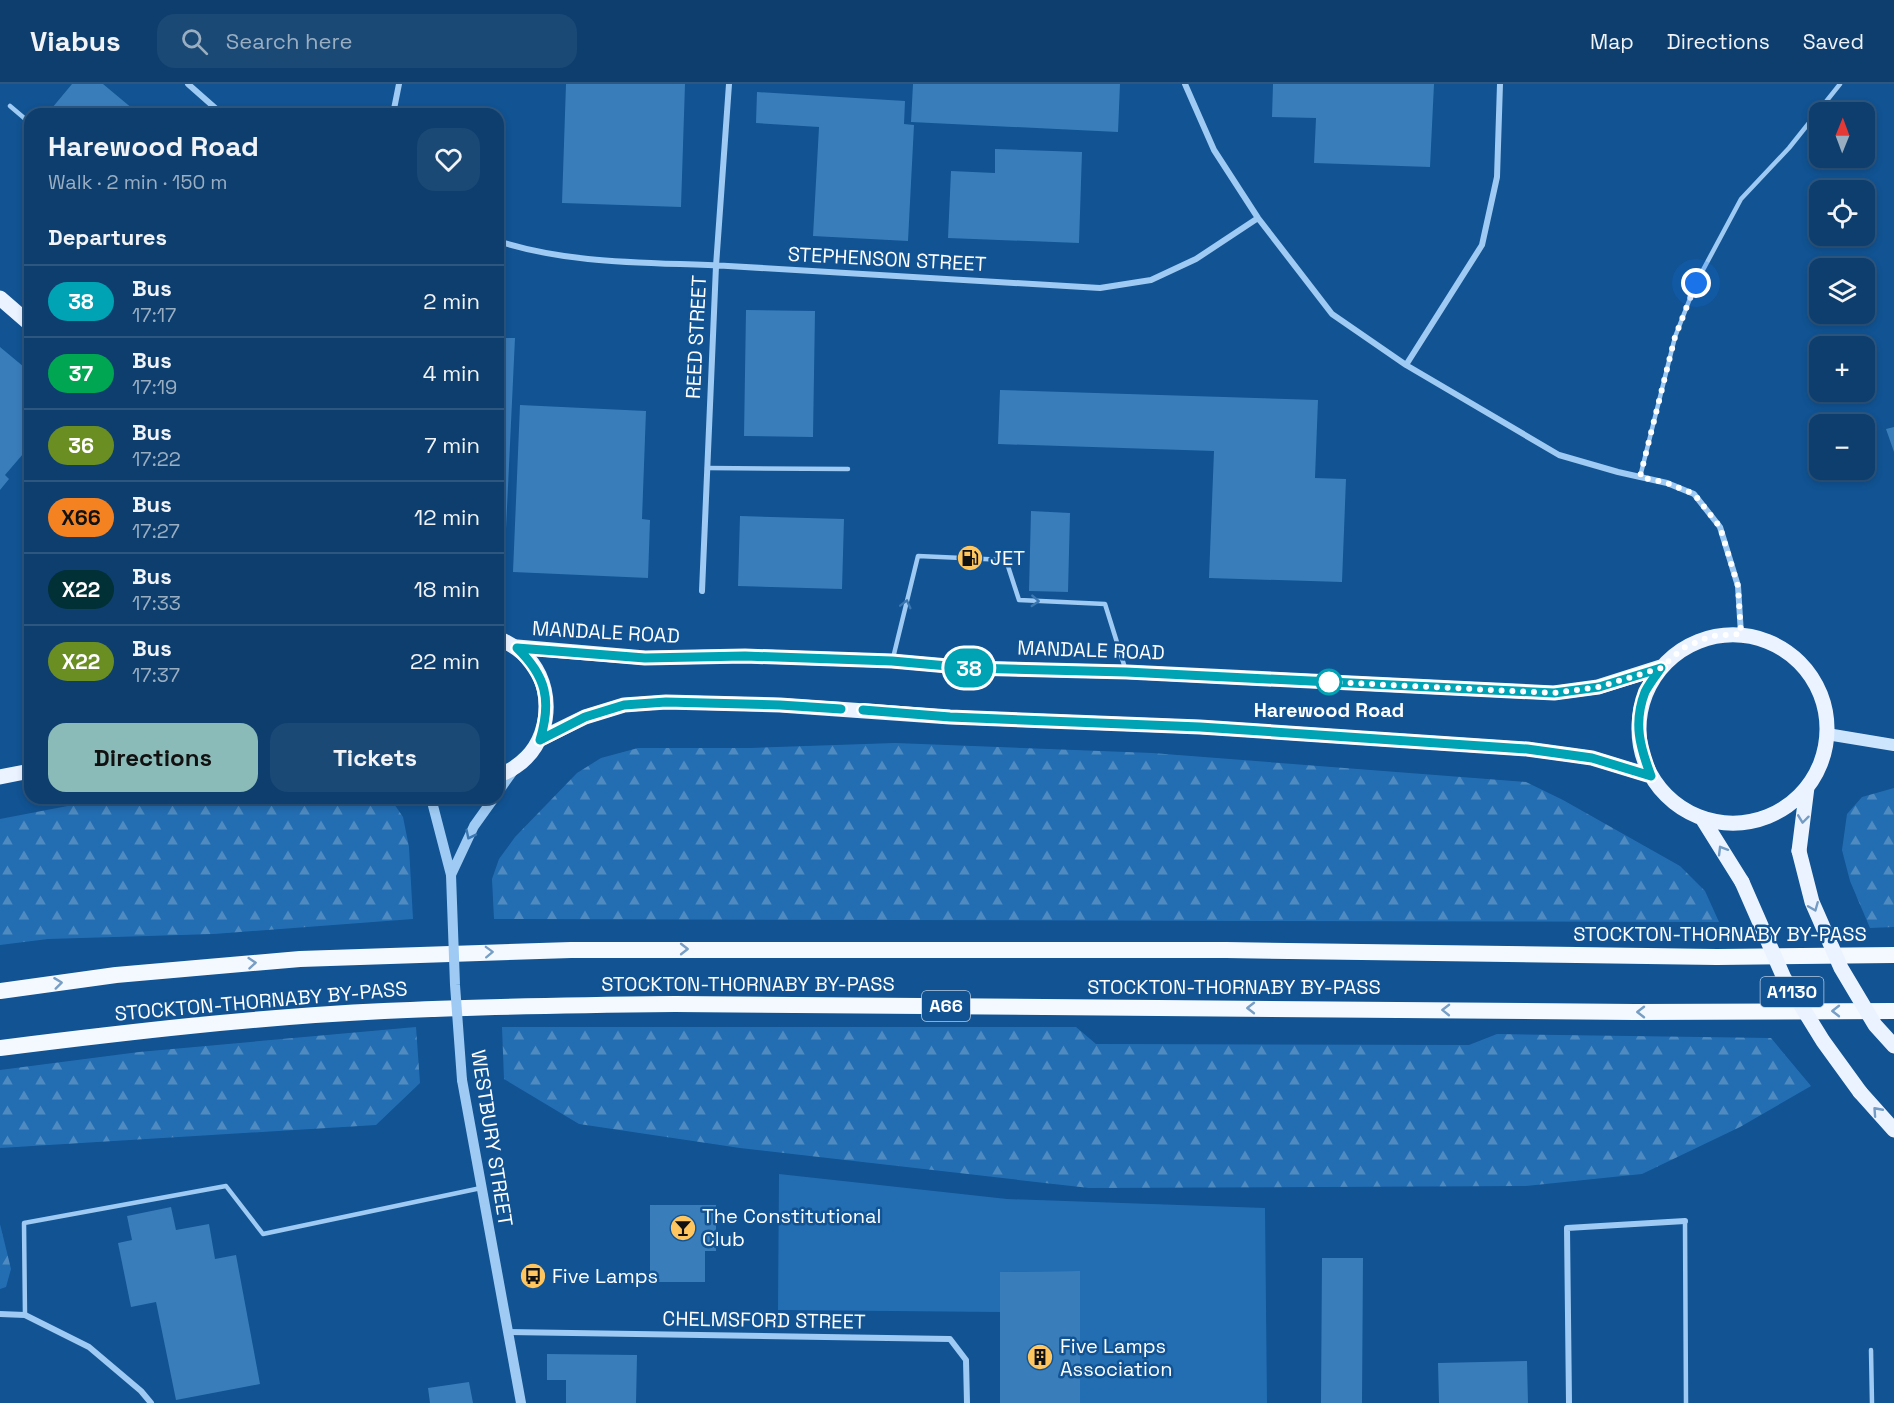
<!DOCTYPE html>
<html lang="en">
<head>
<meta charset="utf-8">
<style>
	:root { --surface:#0d3e6e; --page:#1b4976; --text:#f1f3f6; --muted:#9aaec2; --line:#2d5781; --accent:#8bbbb9 }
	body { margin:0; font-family:"Space Grotesk",sans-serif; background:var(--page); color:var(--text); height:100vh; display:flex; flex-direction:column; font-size:22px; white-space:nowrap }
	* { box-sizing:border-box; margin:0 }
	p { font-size:20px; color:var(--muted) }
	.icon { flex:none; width:33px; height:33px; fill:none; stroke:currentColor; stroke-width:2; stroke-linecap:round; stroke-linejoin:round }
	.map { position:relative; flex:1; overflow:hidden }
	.details { position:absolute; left:24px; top:24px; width:480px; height:696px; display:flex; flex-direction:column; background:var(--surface); border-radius:18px; box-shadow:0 3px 9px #0003,0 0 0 2px var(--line) }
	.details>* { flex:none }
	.badge { padding:0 12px; border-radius:20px; font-size:21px; line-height:39px }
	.needle { width:39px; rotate:1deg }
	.tools { position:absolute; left:1809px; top:18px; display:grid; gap:12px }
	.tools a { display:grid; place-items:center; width:66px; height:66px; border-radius:12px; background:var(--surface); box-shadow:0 3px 9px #0003,0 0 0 2px var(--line); font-size:30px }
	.you { position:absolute; width:30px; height:30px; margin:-15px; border:4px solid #fff; border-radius:50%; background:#1a73e8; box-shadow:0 0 0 9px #1a73e833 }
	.map>.badge { position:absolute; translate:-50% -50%; box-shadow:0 0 0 3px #fff }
	h2 { padding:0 24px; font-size:22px; line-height:54px }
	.round { display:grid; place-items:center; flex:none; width:63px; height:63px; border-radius:18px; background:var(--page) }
	.summary { display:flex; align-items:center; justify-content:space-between; height:102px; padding:0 24px }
	h1 { font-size:28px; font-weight:700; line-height:45px }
	.action { display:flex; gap:12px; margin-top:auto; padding:12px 24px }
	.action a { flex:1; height:69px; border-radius:18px; background:var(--accent); color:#111; font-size:24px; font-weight:700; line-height:69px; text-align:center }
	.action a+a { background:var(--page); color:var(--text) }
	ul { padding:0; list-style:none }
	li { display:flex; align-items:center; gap:18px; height:72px; padding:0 24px; border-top:2px solid var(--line) }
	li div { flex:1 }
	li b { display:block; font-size:22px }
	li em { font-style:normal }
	li .badge { min-width:66px; font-weight:700; text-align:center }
	header { display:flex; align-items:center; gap:36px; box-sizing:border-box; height:84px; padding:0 30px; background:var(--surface); border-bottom:2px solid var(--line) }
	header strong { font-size:28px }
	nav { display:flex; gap:33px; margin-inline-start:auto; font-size:21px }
	.search { width:420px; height:54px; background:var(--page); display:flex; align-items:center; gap:15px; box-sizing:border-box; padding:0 21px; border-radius:18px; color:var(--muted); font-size:22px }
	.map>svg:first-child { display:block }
</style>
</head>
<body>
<header>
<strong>Viabus</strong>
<div class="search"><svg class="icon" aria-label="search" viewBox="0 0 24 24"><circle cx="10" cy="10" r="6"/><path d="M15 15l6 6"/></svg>Search here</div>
<nav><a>Map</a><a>Directions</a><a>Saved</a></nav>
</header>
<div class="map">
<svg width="1894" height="1319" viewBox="0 0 1894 1319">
	<defs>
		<pattern id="forest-firs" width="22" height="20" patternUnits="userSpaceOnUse" patternTransform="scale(1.5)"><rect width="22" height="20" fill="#236eb2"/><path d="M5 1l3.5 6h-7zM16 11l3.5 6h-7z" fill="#4f8bc1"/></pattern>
	</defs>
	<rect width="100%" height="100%" fill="#115393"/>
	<path fill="#236eb2" d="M 779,1090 L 1007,1115 L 1265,1124 L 1267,1319 L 1080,1319 L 1080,1187 L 1001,1188 L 1000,1228 L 778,1226 Z"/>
	<path fill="url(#forest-firs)" d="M 895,659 L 1152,669 L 1526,698 L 1563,716 L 1680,782 L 1705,807 L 1719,838 L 494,835 L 492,795 L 499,775 L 515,753 L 577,689 L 601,674 L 638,664 L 751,664 Z
		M 1894,704 L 1894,843 L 1870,844 L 1850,797 L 1842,766 L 1847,730 L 1862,713 Z
		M 109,714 L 390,714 L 403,733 L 409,763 L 413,835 L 214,850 L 48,855 L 0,861 L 0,735 Z
		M 416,943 L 420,999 L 376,1041 L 0,1064 L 0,986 L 139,968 Z
		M 502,943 L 1076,943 L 1096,960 L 1469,961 L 1497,950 L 1771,954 L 1811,1002 L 1740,1043 L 1642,1090 L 1526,1102 L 1089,1104 L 740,1064 L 579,1040 L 504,995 Z
		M 0,1140 L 11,1185 L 6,1203 L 0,1205 Z"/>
	<path fill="#3a7dbb" d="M 72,0 L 103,0 L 139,30 L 47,30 Z
		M 566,0 L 685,0 L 681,123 L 562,119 Z
		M 913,0 L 1120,0 L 1118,48 L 911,38 Z
		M 1273,0 L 1434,0 L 1430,83 L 1314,79 L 1316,34 L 1272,33 Z
		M 757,8 L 905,17 L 904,40 L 914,41 L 908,157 L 813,152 L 819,43 L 756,39 Z
		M 995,65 L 1082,68 L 1079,159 L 948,154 L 951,87 L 995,89 Z
		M 746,226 L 815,227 L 813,353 L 744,352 Z
		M 498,254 L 515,254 L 505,466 L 498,466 Z
		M 0,263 L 30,288 L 30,295 L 27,299 L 30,301 L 30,364 L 29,363 L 5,391 L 9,395 L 0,406 Z
		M 1000,306 L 1318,316 L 1315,394 L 1346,395 L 1342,498 L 1209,494 L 1214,367 L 998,360 Z
		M 520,321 L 646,327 L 642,435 L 650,436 L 648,494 L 513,488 Z
		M 1894,343 L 1894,368 L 1886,345 Z
		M 1031,427 L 1070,429 L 1068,508 L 1029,507 Z
		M 740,432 L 844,435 L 842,505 L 738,502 Z
		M 650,1121 L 716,1121 L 716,1167 L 705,1167 L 705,1198 L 650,1198 Z
		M 171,1123 L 176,1146 L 209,1140 L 215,1175 L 236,1171 L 260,1300 L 176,1316 L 156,1218 L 131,1223 L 118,1159 L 132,1156 L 127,1132 Z
		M 1322,1174 L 1363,1174 L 1362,1319 L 1321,1319 Z
		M 1080,1187 L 1080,1319 L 1000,1319 L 1000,1188 Z
		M 547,1270 L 637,1271 L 636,1319 L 566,1319 L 566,1296 L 547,1296 Z
		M 1527,1277 L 1528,1319 L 1439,1319 L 1438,1279 Z
		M 469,1298 L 473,1319 L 430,1319 L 428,1304 Z"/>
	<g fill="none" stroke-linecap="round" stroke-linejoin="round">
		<path stroke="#9ecaf3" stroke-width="4.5" d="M 10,22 L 30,39
			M 707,384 L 848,385
			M 1640,393 L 1675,253 L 1696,199 L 1741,115 L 1789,64 L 1840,0
			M 893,574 L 918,472 L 1006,476 L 1019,516 L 1105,520 L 1125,584
			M 1685,1137 L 1686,1319
			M 25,1231 L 24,1139 L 226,1102 L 263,1150 L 481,1104
			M 1871,1266 L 1872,1319"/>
		<path stroke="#9ecaf3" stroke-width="6" d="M 188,0 L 222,30
			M 1185,0 L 1214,66 L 1258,134 L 1332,230 L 1406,281 L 1559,371 L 1618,388 L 1667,399 L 1694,410 L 1720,443 L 1738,502 L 1741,550
			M 393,30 L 399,0
			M 498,157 C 572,181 651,178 728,182 C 852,190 976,197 1100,204 L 1151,196 L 1196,175 L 1258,134
			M 1406,281 L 1482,161 L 1497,93 L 1500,0
			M 702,507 L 716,182 L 729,0
			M 0,1230 L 25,1231 L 89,1263 L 141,1307 L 151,1319
			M 507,1248 L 950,1255 L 966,1276 L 967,1319
			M 1569,1319 L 1567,1144 L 1685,1137"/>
		<path stroke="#9ecaf3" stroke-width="10" d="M 498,708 L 515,684
			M 431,714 L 451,791
			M 451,791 L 474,742 L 494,714
			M 462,996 L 521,1319"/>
		<path stroke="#cde5fd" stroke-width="12" d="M 1827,650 L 1894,661"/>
		<path stroke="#eaf3ff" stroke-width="15" d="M 0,214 L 30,240
			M1639 645a94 94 0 1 1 188 0a94 94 0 1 1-188 0Z
			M 498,554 C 511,560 523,567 532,579 C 556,611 549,661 515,683 C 510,687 504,689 498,691
			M 517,563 L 645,574 L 745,572 L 892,577 L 970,584 L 1127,588 L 1554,609 L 1598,603 L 1661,583
			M 540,655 L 585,633 L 624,621 L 666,618 L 780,621 L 950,633 L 1200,643 L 1527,665 L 1592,674 L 1651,692
			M 0,693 L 30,687
			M 1702,734 L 1742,798
			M 1799,767 L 1807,703
			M 1860,1008 L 1894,1046"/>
		<path stroke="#f4f9ff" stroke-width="16" d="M 0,907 L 116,891 L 300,875 L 571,866 L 1226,866 L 1717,873 L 1894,871
			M 0,964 C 128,948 256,933 384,927 C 481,922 578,921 675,920 L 1635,928 L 1894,927"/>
		<path stroke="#9ecaf3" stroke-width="10" d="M 451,791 L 455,901 L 462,996"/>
		<path stroke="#eaf3ff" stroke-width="15" d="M 1799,767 L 1812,818 L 1841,884 L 1875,941 L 1894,962
			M 1742,798 L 1784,894 L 1823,957 L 1860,1008"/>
	</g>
	<defs><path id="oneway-chevron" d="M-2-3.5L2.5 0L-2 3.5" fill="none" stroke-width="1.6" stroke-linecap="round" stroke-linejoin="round" transform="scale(1.5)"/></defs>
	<g stroke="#3b77b0">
		<use href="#oneway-chevron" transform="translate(1035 517) rotate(3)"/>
		<use href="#oneway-chevron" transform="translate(906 520) rotate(-76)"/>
		<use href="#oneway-chevron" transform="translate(470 751) rotate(116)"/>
	</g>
	<g stroke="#739bc4">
		<use href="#oneway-chevron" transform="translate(1803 735) rotate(97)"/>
		<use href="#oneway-chevron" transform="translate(1722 766) rotate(-121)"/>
		<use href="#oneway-chevron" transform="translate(1814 823) rotate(68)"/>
		<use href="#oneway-chevron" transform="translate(1877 1027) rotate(-132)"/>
	</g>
	<g stroke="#779ec4">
		<use href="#oneway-chevron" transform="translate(684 865)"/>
		<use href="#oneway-chevron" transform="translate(489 868) rotate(-2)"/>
		<use href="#oneway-chevron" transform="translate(252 879) rotate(-5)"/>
		<use href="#oneway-chevron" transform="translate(58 899) rotate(-7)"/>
		<use href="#oneway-chevron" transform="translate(1251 924) rotate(-180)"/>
		<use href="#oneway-chevron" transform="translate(1446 926) rotate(-179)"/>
		<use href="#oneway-chevron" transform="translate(1836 927) rotate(180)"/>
		<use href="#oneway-chevron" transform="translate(1641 928) rotate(180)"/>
	</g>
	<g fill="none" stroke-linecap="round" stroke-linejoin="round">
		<g stroke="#fff" stroke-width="14">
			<path id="line" d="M 841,625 L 780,621 L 666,618 L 624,621 L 585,633 L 540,656 C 552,616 546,592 517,564 L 645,574 L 745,572 L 892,577 L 970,584 L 1126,588 L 1554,609 L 1599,603 L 1661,584 C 1656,591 1649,600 1645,608 C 1633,639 1640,663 1651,692 L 1592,674 L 1527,665 L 1200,643 L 950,633 L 863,626"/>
		</g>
		<use href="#line" stroke="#00a3b4" stroke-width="9"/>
		<path stroke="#fff" stroke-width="6" stroke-dasharray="0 10.8" d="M 1329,598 L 1554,609 L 1599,603 L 1661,584 L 1683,564 L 1711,552 L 1741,550 L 1738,502 L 1720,443 L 1694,410 L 1667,399 L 1640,393 L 1675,253 L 1696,199"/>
	</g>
	<defs>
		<g id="fuel-disc" transform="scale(1.35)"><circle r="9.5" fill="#ffc660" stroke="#115393"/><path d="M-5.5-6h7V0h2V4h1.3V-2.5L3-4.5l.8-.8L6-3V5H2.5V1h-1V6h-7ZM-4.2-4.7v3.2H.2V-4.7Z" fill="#111"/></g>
		<g id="bar-disc" transform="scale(1.35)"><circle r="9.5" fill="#ffc660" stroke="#115393"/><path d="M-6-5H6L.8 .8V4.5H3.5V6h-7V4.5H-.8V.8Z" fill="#111"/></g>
		<g id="bus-disc" transform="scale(1.35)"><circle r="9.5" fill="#ffc660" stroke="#115393"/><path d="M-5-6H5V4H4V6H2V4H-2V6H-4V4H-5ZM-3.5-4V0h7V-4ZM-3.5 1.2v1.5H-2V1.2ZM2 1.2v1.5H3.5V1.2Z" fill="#111"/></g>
		<g id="building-disc" transform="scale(1.35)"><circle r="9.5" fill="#ffc660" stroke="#115393"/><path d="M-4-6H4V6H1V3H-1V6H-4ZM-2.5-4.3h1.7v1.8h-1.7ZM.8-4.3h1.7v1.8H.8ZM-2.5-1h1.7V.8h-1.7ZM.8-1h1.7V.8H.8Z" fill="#111"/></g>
	</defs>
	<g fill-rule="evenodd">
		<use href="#fuel-disc" x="970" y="474"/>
		<use href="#bar-disc" x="683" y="1144"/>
		<use href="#bus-disc" x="533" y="1192"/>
		<use href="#building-disc" x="1040" y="1273"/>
	</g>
	<circle fill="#fff" stroke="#00a3b4" stroke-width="3" cx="1329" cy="598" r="12"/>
	<g text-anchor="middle" stroke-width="5" stroke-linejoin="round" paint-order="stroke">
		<g fill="#115393" stroke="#b8cbdf" stroke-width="1.5">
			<rect x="1760.5" y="893" width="63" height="30" rx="4.5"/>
			<rect x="922" y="907" width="48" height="30" rx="4.5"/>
		</g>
		<g font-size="18" font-weight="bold" fill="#fff">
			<text x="1792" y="914">A1130</text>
			<text x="946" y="928">A66</text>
		</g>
		<g font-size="20" fill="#fff" stroke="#115393">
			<text transform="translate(887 175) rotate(3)" y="7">STEPHENSON STREET</text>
			<text transform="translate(696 253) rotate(-87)" y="7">REED STREET</text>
			<text transform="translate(606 548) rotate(3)" y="7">MANDALE ROAD</text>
			<text transform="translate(1091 566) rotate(2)" y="7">MANDALE ROAD</text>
			<text x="1720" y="857">STOCKTON-THORNABY BY-PASS</text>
			<text x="748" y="907">STOCKTON-THORNABY BY-PASS</text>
			<text x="1234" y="910">STOCKTON-THORNABY BY-PASS</text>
			<text transform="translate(261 917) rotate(-5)" y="7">STOCKTON-THORNABY BY-PASS</text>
			<text transform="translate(492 1054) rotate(81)" y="7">WESTBURY STREET</text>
			<text transform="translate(764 1236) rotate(1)" y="7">CHELMSFORD STREET</text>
		</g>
		<g font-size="20" fill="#fff" stroke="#115393" text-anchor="start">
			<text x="990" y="481">JET</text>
			<text x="702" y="1139">The Constitutional<tspan x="702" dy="23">Club</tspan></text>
			<text x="552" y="1199">Five Lamps</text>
			<text x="1060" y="1269">Five Lamps<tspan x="1060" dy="23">Association</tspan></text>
		</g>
		<g font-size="20" font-weight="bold" fill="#fff" stroke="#115393">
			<text x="1329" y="633">Harewood Road</text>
		</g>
	</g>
</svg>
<div class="tools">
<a><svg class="needle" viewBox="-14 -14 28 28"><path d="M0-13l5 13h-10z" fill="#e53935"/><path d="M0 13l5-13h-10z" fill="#9aaec2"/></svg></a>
<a><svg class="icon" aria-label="locate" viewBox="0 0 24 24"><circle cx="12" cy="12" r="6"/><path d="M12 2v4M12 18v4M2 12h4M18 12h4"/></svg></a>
<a><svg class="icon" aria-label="layers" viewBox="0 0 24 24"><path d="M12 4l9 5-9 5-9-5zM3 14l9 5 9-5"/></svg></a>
<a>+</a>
<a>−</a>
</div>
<div class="you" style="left:1696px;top:199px"></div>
<b class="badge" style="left:969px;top:584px;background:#00a3b4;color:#fff">38</b>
<section class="details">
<div class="summary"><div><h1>Harewood Road</h1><p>Walk · 2 min · 150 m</p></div><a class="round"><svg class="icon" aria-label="heart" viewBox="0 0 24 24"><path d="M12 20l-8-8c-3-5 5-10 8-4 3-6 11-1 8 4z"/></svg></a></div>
<h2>Departures</h2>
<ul>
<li><span class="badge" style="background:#00a3b4;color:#fff">38</span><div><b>Bus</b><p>17:17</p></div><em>2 min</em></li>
<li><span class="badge" style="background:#00a651;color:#fff">37</span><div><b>Bus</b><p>17:19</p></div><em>4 min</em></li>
<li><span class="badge" style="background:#6b8e23;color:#fff">36</span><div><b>Bus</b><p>17:22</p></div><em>7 min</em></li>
<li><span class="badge" style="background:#f58220;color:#111">X66</span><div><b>Bus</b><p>17:27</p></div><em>12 min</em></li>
<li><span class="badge" style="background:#013036;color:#fff">X22</span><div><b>Bus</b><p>17:33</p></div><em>18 min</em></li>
<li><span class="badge" style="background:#6b8e23;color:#fff">X22</span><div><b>Bus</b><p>17:37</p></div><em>22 min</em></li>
</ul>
<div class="action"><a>Directions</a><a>Tickets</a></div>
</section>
</div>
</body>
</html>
